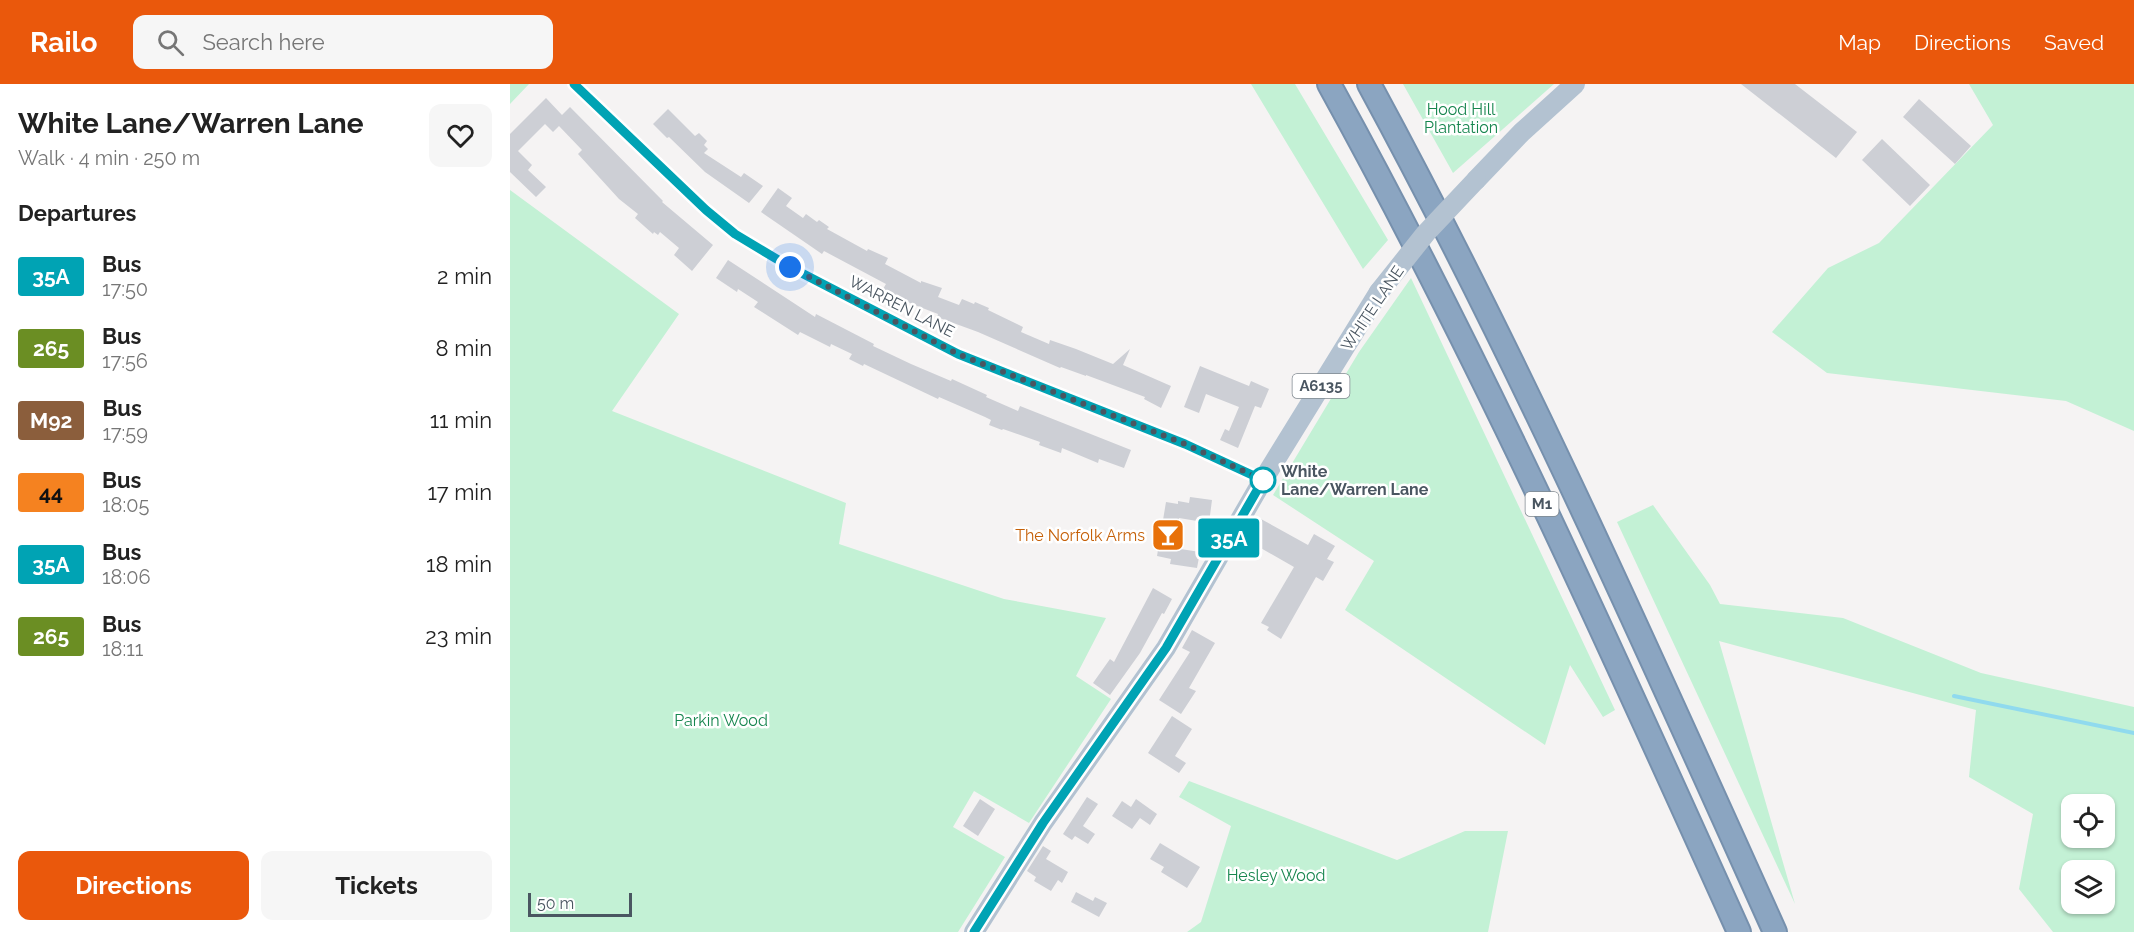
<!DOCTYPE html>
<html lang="en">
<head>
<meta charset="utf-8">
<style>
	:root { --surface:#fff; --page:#f6f6f6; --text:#222; --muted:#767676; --accent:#ea580c }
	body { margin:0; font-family:Raleway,sans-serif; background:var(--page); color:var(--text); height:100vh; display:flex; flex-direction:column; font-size:22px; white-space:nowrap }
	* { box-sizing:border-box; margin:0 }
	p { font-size:20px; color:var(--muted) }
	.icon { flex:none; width:33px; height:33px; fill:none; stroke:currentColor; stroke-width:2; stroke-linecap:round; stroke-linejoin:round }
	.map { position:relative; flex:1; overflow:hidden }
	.side { display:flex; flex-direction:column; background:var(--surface); width:510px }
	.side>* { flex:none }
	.badge { padding:0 12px; border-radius:4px; font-size:21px; line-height:39px }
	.controls { position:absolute; left:1551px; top:710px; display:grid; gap:12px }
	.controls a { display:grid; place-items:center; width:54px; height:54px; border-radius:12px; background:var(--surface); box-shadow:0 2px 4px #0004; font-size:30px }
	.scale { position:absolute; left:18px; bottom:15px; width:104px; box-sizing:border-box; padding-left:6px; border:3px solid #4a5661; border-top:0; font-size:16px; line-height:21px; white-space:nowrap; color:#4a5661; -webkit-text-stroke:4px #fff; paint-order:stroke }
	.you { position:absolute; width:30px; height:30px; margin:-15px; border:4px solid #fff; border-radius:50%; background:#1a73e8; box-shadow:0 0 0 9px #1a73e833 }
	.map>.badge { position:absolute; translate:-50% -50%; box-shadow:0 0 0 3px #fff }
	h2 { padding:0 18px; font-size:22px; line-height:54px }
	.round { display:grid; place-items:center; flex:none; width:63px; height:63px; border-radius:12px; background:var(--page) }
	.headline { display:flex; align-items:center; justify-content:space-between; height:102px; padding:0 18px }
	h1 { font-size:28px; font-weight:700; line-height:45px }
	.primary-button { display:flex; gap:12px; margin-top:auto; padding:12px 18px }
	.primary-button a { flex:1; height:69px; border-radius:12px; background:var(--accent); color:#fff; font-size:24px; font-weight:700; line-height:69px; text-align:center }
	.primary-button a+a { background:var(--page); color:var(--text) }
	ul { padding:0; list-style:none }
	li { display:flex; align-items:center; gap:18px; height:72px; padding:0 18px }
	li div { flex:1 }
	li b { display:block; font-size:22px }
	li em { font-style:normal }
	li .badge { min-width:66px; font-weight:700; text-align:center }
	header { display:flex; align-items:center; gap:36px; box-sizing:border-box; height:84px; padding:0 30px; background:var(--accent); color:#fff }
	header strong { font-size:28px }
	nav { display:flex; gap:33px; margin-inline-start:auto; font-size:21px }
	.search { width:420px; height:54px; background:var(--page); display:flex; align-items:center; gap:15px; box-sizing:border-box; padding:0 21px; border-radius:12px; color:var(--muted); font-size:22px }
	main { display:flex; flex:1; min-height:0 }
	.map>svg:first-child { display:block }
</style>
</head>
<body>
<header>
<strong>Railo</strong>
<div class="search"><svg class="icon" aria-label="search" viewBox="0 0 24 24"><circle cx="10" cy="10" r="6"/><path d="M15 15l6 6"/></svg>Search here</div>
<nav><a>Map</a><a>Directions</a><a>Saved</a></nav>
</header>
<main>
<section class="side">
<div class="headline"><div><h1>White Lane/Warren Lane</h1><p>Walk · 4 min · 250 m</p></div><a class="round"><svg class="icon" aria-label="heart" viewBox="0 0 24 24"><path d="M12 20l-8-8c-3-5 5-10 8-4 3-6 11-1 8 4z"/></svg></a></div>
<h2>Departures</h2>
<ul>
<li><span class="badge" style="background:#00a3b4;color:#fff">35A</span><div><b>Bus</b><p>17:50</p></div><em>2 min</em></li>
<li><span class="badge" style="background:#6b8e23;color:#fff">265</span><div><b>Bus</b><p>17:56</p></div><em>8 min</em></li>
<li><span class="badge" style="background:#8b5e3c;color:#fff">M92</span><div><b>Bus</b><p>17:59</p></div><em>11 min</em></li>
<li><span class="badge" style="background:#f58220;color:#111">44</span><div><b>Bus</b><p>18:05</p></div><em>17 min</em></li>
<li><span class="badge" style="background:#00a3b4;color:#fff">35A</span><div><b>Bus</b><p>18:06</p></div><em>18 min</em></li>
<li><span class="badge" style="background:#6b8e23;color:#fff">265</span><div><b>Bus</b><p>18:11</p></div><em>23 min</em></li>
</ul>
<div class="primary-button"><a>Directions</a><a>Tickets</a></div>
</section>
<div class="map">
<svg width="1624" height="848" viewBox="0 0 1624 848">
	<rect width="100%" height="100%" fill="#f5f3f3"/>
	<path fill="#c3f1d5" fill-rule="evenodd" d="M 0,0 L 19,0 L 0,20 Z
		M 741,0 L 785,0 L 878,156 L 853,185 Z
		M 893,0 L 1044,0 L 943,89 Z
		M 1459,0 L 1624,0 L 1624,347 L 1556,317 L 1317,289 L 1262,248 L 1318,184 L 1369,159 L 1483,41 Z
		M 0,106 L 169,230 L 102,327 L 336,419 L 329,460 L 494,515 L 596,534 L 566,592 L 601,615 L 519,739 L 464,707 L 443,743 L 495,773 L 448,848 L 0,848 Z
		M 901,194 L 1105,626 L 1093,633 L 1060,581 L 1035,661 L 835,526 L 864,477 L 763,411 L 849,268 Z
		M 1143,421 L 1200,501 L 1210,520 L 1333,534 L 1471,589 L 1624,623 L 1624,848 L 1543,848 L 1509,805 L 1523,730 L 1459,693 L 1466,626 L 1209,557 L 1285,820 L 1107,438 ZM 1562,720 L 1594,720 L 1594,753 L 1562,753 ZM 1562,786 L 1594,786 L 1594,819 L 1562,819 Z
		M 679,697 L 887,776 L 955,747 L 998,747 L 978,848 L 677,848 L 691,838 L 721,742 L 669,713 Z"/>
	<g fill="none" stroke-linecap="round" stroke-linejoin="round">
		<path stroke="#90daee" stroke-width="4" d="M 1444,612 L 1624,649"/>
	</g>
	<path fill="#cdcfd5" d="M 1231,0 L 1285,0 L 1347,48 L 1326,74 Z
		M 36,14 L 52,31 L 60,23 L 153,117 L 152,118 L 203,161 L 182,187 L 164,171 L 169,164 L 150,148 L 148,151 L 144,148 L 143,150 L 125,134 L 128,130 L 109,115 L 68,70 L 72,66 L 49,42 L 43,48 L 35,40 L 8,67 L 22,81 L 18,86 L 36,103 L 26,113 L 0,88 L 0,50 Z
		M 1409,15 L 1461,62 L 1445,80 L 1393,33 Z
		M 158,25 L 185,52 L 189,49 L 197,57 L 194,61 L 198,65 L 194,69 L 231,93 L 234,89 L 253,102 L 239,119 L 195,88 L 159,53 L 157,54 L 143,40 Z
		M 1372,55 L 1420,101 L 1400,122 L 1352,76 Z
		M 268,104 L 282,114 L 276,122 L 293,134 L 296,130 L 307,138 L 309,136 L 319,143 L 317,145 L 357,167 L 358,165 L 378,174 L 375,180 L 411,199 L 411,197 L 432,204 L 428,213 L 449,221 L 452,215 L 464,220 L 465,218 L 479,224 L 478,226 L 513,243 L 511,248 L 539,260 L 540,256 L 566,265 L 603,280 L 620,265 L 613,281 L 661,302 L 651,324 L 634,315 L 635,313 L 576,291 L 576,292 L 551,283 L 550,284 L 468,248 L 427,233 L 428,230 L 402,220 L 373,205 L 376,200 L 314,167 L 312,170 L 251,128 Z
		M 218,176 L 305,233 L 306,230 L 364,260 L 363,262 L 401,280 L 441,297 L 442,295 L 477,311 L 476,313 L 508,327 L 510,322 L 621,366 L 614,384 L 589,375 L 588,379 L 552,364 L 551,369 L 529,361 L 530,358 L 493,345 L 492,346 L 479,341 L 481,336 L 475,333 L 429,313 L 428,315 L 354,280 L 353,282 L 339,275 L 342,270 L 321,260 L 320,263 L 290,248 L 288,251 L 244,223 L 248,218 L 228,205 L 227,208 L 206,194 Z
		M 690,282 L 739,302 L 741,297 L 759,305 L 751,324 L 745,322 L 728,364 L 710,356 L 715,345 L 719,347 L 729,323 L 696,310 L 689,329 L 674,323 Z
		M 680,413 L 702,416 L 699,439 L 669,434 L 664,464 L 690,468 L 687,484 L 660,480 L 661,475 L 647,472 L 656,418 L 668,420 L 668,417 L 679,419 Z
		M 751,435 L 798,461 L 804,450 L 825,462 L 817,475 L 824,478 L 813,497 L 806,493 L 771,555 L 757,546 L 759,543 L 751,539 L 784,483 L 742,459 L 747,450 L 743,448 Z
		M 643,504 L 662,515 L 654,530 L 652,529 L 630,569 L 600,611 L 583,599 L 600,575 L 604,578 Z
		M 682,546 L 705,559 L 679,604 L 686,607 L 671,630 L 649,616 L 680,568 L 672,564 Z
		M 662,632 L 682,645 L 665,672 L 676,679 L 669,689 L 638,669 Z
		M 577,713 L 588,720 L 573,742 L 585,750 L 578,760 L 565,752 L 562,756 L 553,750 Z
		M 470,715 L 485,725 L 468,752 L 453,742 Z
		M 626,715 L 647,730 L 640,741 L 630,734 L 622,745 L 602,732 L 612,717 L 621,723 Z
		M 650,759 L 690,783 L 677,804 L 651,788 L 654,783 L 640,775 Z
		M 533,762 L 541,767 L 536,775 L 558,788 L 552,799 L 548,796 L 541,807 L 524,797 L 526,793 L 517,787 Z
		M 566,808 L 583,817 L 585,813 L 597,819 L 589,833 L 561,818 Z"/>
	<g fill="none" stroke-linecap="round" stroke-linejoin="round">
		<g stroke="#7690ad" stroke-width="26">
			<path id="highway" d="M 819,0 C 971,275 1100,562 1229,848
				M 859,0 C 1009,276 1136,562 1265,848"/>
		</g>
		<path stroke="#c1cad2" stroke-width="12" d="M 64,0 L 196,126 L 225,150 L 280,183 L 449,270 L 675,360 L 753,396"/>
		<path stroke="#b3c2d1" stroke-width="20" d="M 966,96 L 1012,48 L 1065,0
			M 464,848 L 533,739 L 656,564 L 753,396 L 869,208"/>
		<use href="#highway" stroke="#8ba5c1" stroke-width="22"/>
		<path stroke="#b3c2d1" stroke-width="20" d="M 869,208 L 916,149 L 966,96"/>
	</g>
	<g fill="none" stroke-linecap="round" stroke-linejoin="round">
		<g stroke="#fff" stroke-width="14">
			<path id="line" d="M 64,0 L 196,126 L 225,150 L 280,183 L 448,270 L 675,360 L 753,396 L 656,564 L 533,739 L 464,848"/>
		</g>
		<use href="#line" stroke="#00a3b4" stroke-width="9"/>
		<path stroke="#4a5661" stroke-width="6" stroke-dasharray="0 10.8" d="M 280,183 L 448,270 L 675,360 L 753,396"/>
	</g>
	<defs>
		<g id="bar-square" transform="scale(1.725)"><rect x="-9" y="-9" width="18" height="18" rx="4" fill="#e8710a" stroke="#fff"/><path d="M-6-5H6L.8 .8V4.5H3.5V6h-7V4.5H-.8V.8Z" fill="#fff"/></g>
	</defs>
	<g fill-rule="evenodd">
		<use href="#bar-square" x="658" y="451"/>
	</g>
	<circle fill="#fff" stroke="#00a3b4" stroke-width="3" cx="753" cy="396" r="12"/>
	<g text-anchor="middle" stroke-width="5" stroke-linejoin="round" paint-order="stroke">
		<g fill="#fff" stroke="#808990" stroke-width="1.5">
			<rect x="782.5" y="290" width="57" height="24" rx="4.5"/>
			<rect x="1015.5" y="408" width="33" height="24" rx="4.5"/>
		</g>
		<g font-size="15" font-weight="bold" fill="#4a5661">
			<text x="811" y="307">A6135</text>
			<text x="1032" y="425">M1</text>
		</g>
		<g font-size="16" fill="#17864f" stroke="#fff">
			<text x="951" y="31">Hood Hill<tspan x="951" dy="18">Plantation</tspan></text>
			<text x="211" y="642">Parkin Wood</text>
			<text x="766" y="797">Hesley Wood</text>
		</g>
		<g font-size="16" fill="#4a5661" stroke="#fff">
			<text transform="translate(392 222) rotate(27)" y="6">WARREN LANE</text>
			<text transform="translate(862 224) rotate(-56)" y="6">WHITE LANE</text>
		</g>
		<g font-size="16" font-weight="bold" fill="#4a5661" stroke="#fff" text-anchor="start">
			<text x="771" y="393">White<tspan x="771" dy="18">Lane/Warren Lane</tspan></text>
		</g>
		<g font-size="16" fill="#c56008" stroke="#fff" text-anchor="end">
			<text x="635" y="457">The Norfolk Arms</text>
		</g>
	</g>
</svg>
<div class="controls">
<a><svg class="icon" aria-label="locate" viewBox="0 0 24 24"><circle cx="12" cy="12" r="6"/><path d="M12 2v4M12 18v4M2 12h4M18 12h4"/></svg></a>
<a><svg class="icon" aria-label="layers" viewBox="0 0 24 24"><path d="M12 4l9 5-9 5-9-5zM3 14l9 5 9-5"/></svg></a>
</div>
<div class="scale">50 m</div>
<div class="you" style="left:280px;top:183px"></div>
<b class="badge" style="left:719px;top:454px;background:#00a3b4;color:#fff">35A</b>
</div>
</main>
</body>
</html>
